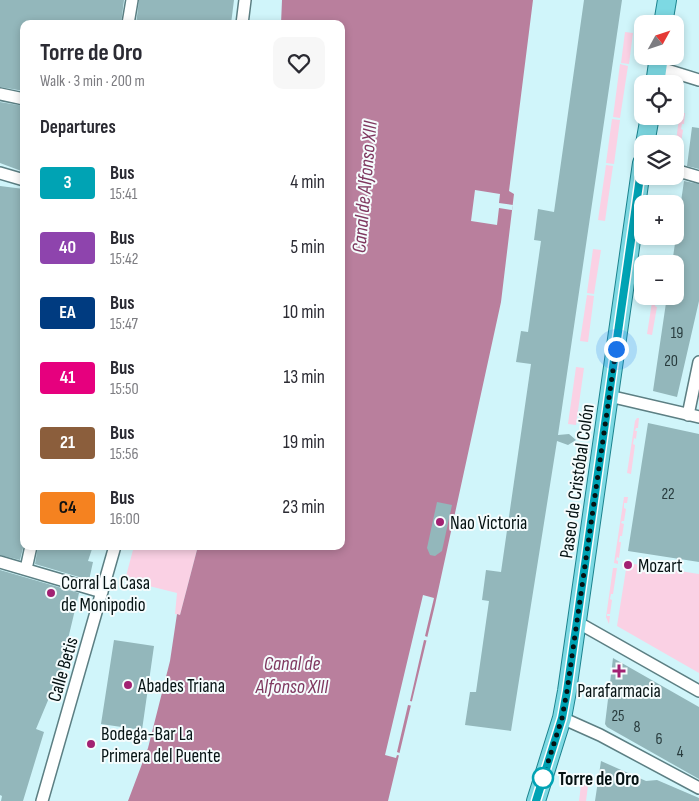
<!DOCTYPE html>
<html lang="en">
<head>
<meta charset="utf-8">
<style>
	:root { --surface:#fff; --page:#f7f7f7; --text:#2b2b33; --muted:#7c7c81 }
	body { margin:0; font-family:"Sofia Sans Condensed",sans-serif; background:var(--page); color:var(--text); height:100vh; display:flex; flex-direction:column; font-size:19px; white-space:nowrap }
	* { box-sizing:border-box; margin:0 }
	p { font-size:16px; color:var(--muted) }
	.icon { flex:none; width:28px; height:28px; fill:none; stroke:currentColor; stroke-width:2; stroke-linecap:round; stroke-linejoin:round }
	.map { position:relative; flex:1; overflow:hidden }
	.drawer { position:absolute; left:20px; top:20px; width:325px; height:530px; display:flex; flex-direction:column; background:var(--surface); border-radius:10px; box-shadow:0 2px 8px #0003 }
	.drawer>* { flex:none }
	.badge { padding:0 10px; border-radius:4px; font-size:18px; line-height:32px }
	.needle { width:32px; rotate:50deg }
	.controls { position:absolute; left:634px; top:15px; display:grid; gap:10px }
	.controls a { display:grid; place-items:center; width:50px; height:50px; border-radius:10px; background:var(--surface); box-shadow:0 2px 8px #0003; font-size:25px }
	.you { position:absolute; width:25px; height:25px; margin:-12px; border:4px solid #fff; border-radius:50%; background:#1a73e8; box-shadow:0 0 0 8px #1a73e833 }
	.map>.badge { position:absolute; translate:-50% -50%; box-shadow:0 0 0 2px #fff }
	h2 { padding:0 20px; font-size:19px; line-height:45px }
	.round { display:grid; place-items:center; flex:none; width:52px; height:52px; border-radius:10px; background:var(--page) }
	.headline { display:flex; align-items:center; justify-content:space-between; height:85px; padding:0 20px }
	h1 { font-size:24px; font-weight:700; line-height:38px }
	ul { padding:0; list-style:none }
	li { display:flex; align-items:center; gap:15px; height:65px; padding:0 20px }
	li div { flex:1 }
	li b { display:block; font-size:19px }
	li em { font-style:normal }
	li .badge { min-width:55px; font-weight:700; text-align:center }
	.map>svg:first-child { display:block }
</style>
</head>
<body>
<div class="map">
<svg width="699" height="801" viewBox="0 0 699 801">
	<rect width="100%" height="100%" fill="#d0f5fa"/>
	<path fill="#fad1e4" d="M 625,32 L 633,33 L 629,64 L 621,63 Z
		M 620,64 L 628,66 L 620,118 L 613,117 Z
		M 680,109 L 683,110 L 683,113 L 685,113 L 684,124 L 682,124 L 681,129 L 683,130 L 681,143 L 676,142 Z
		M 612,119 L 620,120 L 614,164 L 606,163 Z
		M 606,165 L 613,166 L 605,221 L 598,220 Z
		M 593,249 L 601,250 L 594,294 L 587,293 Z
		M 587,295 L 594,296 L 588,342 L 580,341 Z
		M 653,296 L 658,296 L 656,297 L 655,306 L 657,307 L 652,335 L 647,334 Z
		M 576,367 L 584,368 L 576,425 L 568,424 Z
		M 637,418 L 639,418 L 638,428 L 636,428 L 635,431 L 637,431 L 636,439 L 634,438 L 633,444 L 635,445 L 631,474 L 627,473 L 635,421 Z
		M 624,497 L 628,497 L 627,503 L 624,503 L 624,508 L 626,509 L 624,521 L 622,521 L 621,523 L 624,524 L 622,536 L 620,536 L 619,542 L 621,542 L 619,558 L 617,557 L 616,560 L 618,561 L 618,564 L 614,563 Z
		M 134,546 L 198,546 L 180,615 L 175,614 L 177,593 L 125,580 Z
		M 627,563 L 699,574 L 699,673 L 617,626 Z
		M 613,568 L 617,568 L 613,594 L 611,594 L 610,599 L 612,600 L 610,614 L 607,614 L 607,616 L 610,616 L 609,624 L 606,617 Z
		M 582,777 L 589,778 L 586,801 L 579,801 Z"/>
	<path fill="#b97f9d" d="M 282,0 L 533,0 L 509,191 L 514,194 L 501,302 L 435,605 L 388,801 L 128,801 L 148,748 L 170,661 L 177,614 L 180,615 L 198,546 L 341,546 L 341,24 L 281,24 Z"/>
	<path fill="#d0f5fa" d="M 475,190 L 500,194 L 499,203 L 513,205 L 512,210 L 499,208 L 497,225 L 471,221 Z
		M 423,595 L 434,598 L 425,636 L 430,638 L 429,641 L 424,640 L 410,701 L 414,702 L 413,706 L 408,705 L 397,752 L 402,754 L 401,756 L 397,755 L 396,758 L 385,755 Z"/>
	<path fill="#93b7bb" d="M 0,0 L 124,0 L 121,24 L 24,24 L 24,91 L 0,87 Z
		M 139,0 L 234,0 L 231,24 L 136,24 Z
		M 584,0 L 622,0 L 558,435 L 569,434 L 576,440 L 568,445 L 557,441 L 511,731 L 465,725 L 470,692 L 476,692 L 489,601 L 482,600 L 486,570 L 501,572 L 531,364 L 516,362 L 521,331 L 528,332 L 541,241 L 534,240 L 538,209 L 554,212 Z
		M 0,102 L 24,106 L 24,172 L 0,163 Z
		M 692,127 L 699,128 L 699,169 L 687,166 Z
		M 684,181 L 699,184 L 699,301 L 677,397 L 653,391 L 667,296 L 675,296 L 675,264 L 672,264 Z
		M 0,186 L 24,189 L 24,544 L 20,560 L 0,555 Z
		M 648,423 L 699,434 L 699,562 L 628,551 Z
		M 437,502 L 452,505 L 442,551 L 435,556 L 430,555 L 427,548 Z
		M 38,546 L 93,546 L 88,561 L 93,562 L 89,580 L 35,564 Z
		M 0,570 L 79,593 L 63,660 L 65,660 L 58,687 L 54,686 L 36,729 L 44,732 L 23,801 L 1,801 L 2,796 L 0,795 Z
		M 114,640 L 154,646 L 142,730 L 101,724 Z
		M 613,658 L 699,707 L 699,779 L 607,727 L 605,724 Z
		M 601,761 L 646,781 L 657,780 L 699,798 L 699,801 L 595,801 Z"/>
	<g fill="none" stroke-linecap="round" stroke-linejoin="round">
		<g stroke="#5c7f83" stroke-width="14">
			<path id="street" d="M 128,24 L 132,0
				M 242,24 L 245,0
				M 657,67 L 699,80
				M 0,94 L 24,99
				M 675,170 L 699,177
				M 0,173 L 24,180
				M 609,396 L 699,417
				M 688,415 L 699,362
				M 0,562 L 102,592
				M 26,569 L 31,546
				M 577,622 L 699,691
				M 562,718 L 600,735 L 699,788
				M 42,801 L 115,546"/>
		</g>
		<g stroke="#1b838e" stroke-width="20">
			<path id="primary" d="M 663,24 L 667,0
				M 655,84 L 659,56
				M 645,144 L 650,116
				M 536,801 L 562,718 L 567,691 L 642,163"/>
		</g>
		<use href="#street" stroke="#fff" stroke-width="11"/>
		<use href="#primary" stroke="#7dd9e3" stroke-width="18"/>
	</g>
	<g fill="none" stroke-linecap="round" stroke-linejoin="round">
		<g stroke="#fff" stroke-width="11">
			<path id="line" d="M 536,801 L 562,718 L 567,691 L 642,163"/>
		</g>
		<use href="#line" stroke="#00a3b4" stroke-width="8"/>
		<path stroke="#051213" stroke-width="5" stroke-dasharray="0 9" d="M 543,778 L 562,718 L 567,691 L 616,349"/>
	</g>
	<g fill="#a22172" stroke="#f5fcfd" stroke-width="2">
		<circle cx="440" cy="522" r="5"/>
		<circle cx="628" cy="565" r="5"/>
		<circle cx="51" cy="593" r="5"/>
		<path d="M616.5 663.5h5v5h5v5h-5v5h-5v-5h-5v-5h5z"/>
		<circle cx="128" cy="685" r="5"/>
		<circle cx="91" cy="744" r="5"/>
	</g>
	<circle fill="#fff" stroke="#00a3b4" stroke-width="2.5" cx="543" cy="778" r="10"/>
	<g text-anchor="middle" stroke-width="4" stroke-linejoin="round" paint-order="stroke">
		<g font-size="16" fill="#283b3d">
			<text x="677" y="338">19</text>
			<text x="671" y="366">20</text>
			<text x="668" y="499">22</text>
			<text x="618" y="721">25</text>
			<text x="637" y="732">8</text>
			<text x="659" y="744">6</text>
			<text x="680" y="757">4</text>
		</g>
		<g font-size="19" fill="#051213" stroke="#f5fcfd">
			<text transform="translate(576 481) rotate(-82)" y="7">Paseo de Cristóbal Colón</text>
			<text transform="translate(62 669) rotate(-74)" y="7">Calle Betis</text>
		</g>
		<g font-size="19" fill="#051213" stroke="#f5fcfd" text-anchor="start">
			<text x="450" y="529">Nao Victoria</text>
			<text x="638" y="572">Mozart</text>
			<text x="61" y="589">Corral La Casa<tspan x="61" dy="22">de Monipodio</tspan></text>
			<text x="138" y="692">Abades Triana</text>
			<text x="619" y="697" text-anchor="middle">Parafarmacia</text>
			<text x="101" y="740">Bodega-Bar La<tspan x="101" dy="22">Primera del Puente</tspan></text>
		</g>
		<g font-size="19" font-weight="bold" fill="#051213" stroke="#f5fcfd" text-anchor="start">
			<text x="558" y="785">Torre de Oro</text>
		</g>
		<g font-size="20" font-style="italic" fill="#7f375f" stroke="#f5fcfd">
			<text transform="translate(364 187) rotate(-85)" y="7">Canal de Alfonso XIII</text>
			<text x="292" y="670">Canal de<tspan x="292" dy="23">Alfonso XIII</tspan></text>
		</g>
	</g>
</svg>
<div class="controls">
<a><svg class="needle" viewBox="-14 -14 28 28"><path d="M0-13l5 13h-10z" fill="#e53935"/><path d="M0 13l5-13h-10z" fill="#7c7c81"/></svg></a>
<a><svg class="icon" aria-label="locate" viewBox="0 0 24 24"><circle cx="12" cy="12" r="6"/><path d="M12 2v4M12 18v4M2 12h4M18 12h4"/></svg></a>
<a><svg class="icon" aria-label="layers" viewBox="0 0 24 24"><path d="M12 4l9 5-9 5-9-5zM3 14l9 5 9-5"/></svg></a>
<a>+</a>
<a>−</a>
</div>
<div class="you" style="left:616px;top:349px"></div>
<section class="drawer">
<div class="headline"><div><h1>Torre de Oro</h1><p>Walk · 3 min · 200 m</p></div><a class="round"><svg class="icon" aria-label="heart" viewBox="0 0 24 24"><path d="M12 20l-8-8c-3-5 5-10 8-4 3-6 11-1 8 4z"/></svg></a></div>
<h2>Departures</h2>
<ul>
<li><span class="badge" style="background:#00a3b4;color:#fff">3</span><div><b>Bus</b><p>15:41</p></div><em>4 min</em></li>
<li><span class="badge" style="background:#8e44ad;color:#fff">40</span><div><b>Bus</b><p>15:42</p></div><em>5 min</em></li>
<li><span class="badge" style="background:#003b80;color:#fff">EA</span><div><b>Bus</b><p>15:47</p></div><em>10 min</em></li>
<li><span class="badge" style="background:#e6007e;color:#fff">41</span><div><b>Bus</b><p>15:50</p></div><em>13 min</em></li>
<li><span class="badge" style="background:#8b5e3c;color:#fff">21</span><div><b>Bus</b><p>15:56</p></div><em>19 min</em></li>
<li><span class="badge" style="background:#f58220;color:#111">C4</span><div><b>Bus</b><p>16:00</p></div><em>23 min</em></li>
</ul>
</section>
</div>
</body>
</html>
